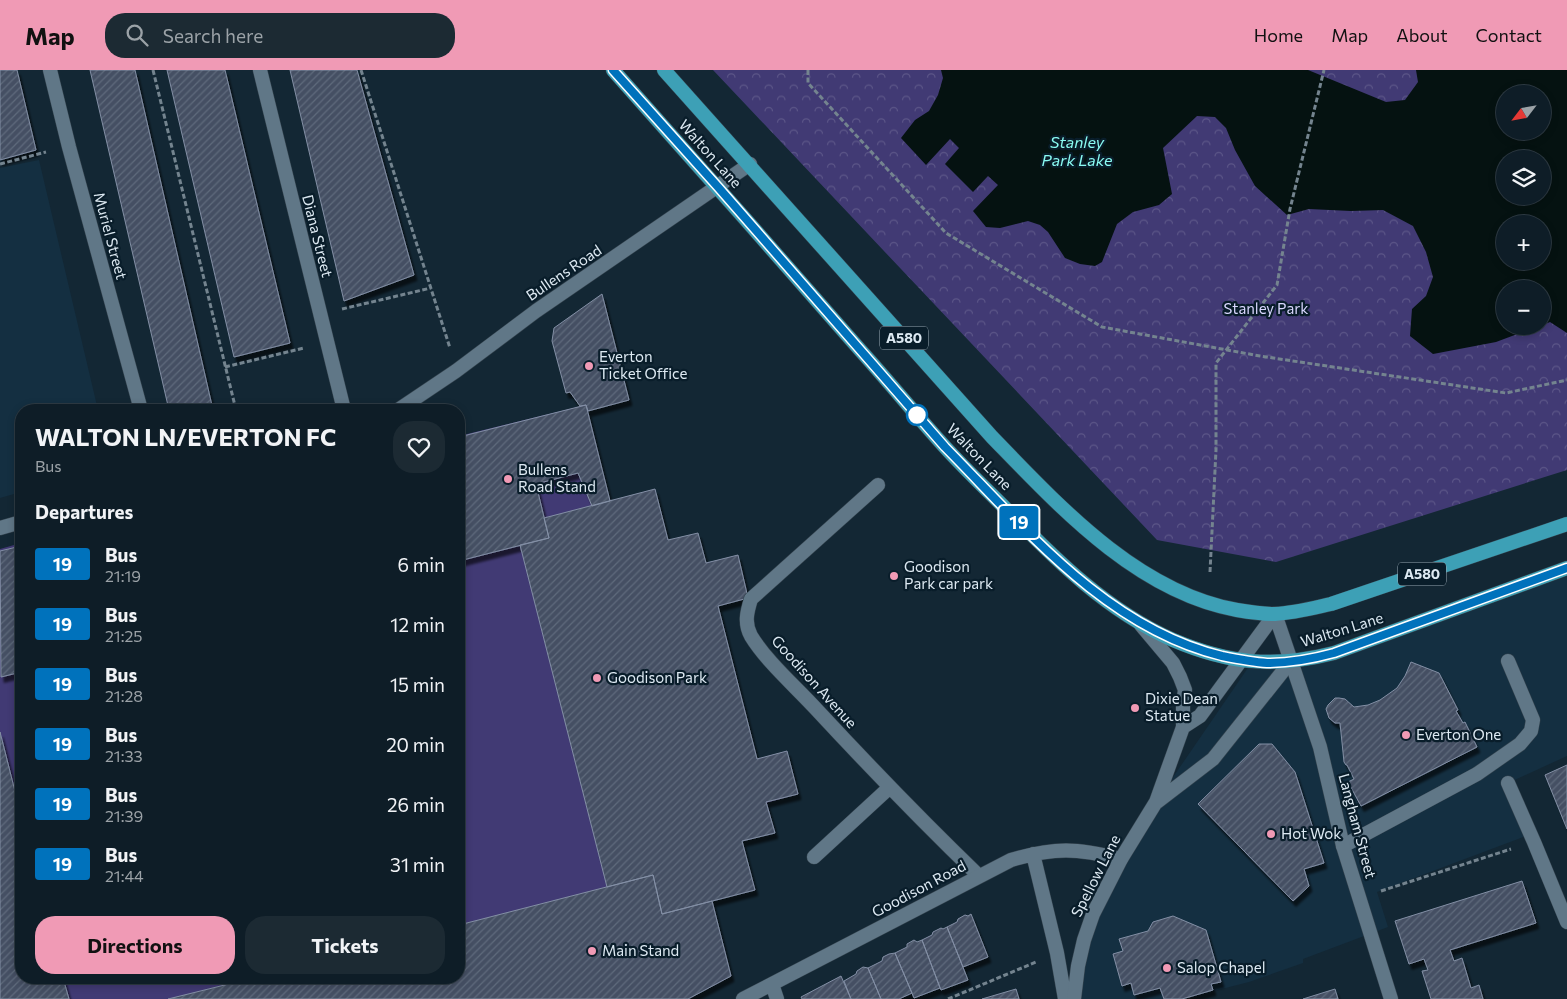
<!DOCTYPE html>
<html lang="en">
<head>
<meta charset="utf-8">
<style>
	:root { --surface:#0e1d27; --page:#1c2a33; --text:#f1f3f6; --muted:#9ba2a7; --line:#2e3b44; --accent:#f09ab5 }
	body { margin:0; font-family:Commissioner,sans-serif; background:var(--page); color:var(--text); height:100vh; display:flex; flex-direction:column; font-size:19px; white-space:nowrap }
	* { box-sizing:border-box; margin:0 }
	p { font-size:16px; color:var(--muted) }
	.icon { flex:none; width:28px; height:28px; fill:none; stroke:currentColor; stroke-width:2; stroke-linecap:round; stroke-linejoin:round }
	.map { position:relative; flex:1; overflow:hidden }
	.details { position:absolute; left:15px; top:334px; width:450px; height:580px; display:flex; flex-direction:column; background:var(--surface); border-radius:20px; box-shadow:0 2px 8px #0003,0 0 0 1px var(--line) }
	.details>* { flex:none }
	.badge { padding:0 10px; border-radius:4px; font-size:18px; line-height:32px }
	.needle { width:32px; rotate:239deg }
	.fabs { position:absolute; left:1496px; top:15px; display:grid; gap:10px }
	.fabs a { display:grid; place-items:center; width:55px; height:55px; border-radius:50%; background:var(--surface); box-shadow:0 2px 8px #0003,0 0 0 1px var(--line); font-size:25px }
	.map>.badge { position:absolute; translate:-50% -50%; box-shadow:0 0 0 2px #fff }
	h2 { padding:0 20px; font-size:19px; line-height:45px }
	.round { display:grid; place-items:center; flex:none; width:52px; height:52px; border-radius:20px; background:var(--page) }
	.overview { display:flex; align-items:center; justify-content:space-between; height:85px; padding:0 20px }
	h1 { font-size:24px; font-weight:700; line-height:38px }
	.primary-button { display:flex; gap:10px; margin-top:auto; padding:10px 20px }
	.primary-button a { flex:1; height:58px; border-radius:20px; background:var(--accent); color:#111; font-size:20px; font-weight:700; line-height:58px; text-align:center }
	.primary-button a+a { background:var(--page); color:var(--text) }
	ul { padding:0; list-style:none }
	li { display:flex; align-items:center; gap:15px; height:60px; padding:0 20px }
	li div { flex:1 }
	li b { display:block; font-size:19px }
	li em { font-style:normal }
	li .badge { min-width:55px; font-weight:700; text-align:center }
	header { display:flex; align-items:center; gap:30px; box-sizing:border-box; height:70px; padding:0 25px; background:var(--accent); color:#111 }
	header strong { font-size:24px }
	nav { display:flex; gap:28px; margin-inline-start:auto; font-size:18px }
	.search { width:350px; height:45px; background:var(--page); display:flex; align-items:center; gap:12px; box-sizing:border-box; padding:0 18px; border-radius:20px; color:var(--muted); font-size:19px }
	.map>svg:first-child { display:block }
</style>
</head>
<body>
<header>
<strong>Map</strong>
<div class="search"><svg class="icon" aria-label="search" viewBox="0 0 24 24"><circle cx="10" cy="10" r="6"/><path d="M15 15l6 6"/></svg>Search here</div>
<nav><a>Home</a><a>Map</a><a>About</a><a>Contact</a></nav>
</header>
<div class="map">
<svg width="1567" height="929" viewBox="0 0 1567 929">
	<defs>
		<pattern id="forest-crowns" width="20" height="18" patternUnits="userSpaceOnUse" patternTransform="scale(1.25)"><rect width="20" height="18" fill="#413a74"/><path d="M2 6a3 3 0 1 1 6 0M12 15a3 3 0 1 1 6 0" fill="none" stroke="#5c5688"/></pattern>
		<pattern id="building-hatch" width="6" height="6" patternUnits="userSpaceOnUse" patternTransform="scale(1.25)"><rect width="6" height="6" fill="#455064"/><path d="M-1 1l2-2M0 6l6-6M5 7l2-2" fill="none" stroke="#5f697b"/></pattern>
		<filter id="shadow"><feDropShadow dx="3" dy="5.5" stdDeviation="1" flood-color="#0009"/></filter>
	</defs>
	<rect width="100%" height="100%" fill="#132734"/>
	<path fill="#142f41" d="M 39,90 L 98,340 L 21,340 L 21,422 L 0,428 L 0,98 Z
		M 1564,499 L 1567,506 L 1567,686 L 1508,713 L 1531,764 L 1377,822 L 1388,857 L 1303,889 L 1303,893 L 1249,912 L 1182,929 L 1074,929 L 1084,870 L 1156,732 L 1252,592 L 1291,591 Z"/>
	<path fill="url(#forest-crowns)" fill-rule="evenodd" d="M 713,0 L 1567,0 L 1567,400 L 1276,492 L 1157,470 ZM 1505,24 L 1542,24 L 1542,61 L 1505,61 ZM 1505,89 L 1542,89 L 1542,126 L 1505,126 ZM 1505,154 L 1542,154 L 1542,191 L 1505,191 ZM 1505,219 L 1542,219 L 1542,256 L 1505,256 Z"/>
	<path fill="#413a74" d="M 586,335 L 610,431 L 655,419 L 668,470 L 706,493 L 738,485 L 748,528 L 718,536 L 757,689 L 787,681 L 798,724 L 767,733 L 775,763 L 742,771 L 755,820 L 712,831 L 731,906 L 688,929 L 0,929 L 0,479 L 21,473 L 21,908 L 459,908 L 459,366 Z"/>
	<path fill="#051211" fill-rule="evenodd" d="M 941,0 L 1308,0 L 1386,32 L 1405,30 L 1418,12 L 1416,0 L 1567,0 L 1567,263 L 1550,252 L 1543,255 L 1542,219 L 1505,219 L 1505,256 L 1539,256 L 1496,272 L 1433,284 L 1410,266 L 1412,239 L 1426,226 L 1433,207 L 1426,182 L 1413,156 L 1383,140 L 1351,141 L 1309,139 L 1287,145 L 1255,116 L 1235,80 L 1226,58 L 1215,47 L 1197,46 L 1163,78 L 1172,124 L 1159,135 L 1133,142 L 1117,154 L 1102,192 L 1095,196 L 1080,194 L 1065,188 L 1048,162 L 1040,155 L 1028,151 L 1000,158 L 986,157 L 973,141 L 998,115 L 988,106 L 973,122 L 945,94 L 959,78 L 950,69 L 926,95 L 901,68 L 915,50 L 929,41 L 938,25 L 943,8 ZM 1505,24 L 1542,24 L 1542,61 L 1505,61 ZM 1505,89 L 1542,89 L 1542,126 L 1505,126 ZM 1505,154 L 1542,154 L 1542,191 L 1505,191 Z"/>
	<path fill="url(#building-hatch)" stroke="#838fa5" filter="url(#shadow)" d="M 0,0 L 17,0 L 36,80 L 0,90 Z
		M 90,0 L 135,0 L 213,340 L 169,340 Z
		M 167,0 L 225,0 L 290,273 L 234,287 Z
		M 290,0 L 357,0 L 414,205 L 344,231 Z
		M 602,224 L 629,330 L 588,341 L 586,335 L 580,336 L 570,322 L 566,323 L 552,271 L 554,258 Z
		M 586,335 L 610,431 L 592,436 L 578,403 L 536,414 L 549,468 L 459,491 L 459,367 Z
		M 655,419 L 668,470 L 698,463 L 706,493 L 738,485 L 748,528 L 718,536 L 757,689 L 787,681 L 798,724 L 766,732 L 775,763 L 742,771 L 755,820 L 662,844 L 653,805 L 607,817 L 520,475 L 549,468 L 544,448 Z
		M 21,476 L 21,602 L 1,607 L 0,481 Z
		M 1411,592 L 1439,603 L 1458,640 L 1456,641 L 1463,653 L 1465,652 L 1477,677 L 1361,736 L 1348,712 L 1354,709 L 1347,695 L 1346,695 L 1344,692 L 1340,653 L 1335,653 L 1329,648 L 1326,639 L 1328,635 L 1335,628 L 1339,628 L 1345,629 L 1354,637 L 1368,635 L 1380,630 L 1397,618 L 1405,606 Z
		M 0,662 L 21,745 L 21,908 L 63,908 L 69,929 L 0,929 Z
		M 1259,674 L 1272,674 L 1295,702 L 1324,793 L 1304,799 L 1309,816 L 1293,831 L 1198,734 Z
		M 1567,695 L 1567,759 L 1545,705 Z
		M 653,805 L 662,844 L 712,831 L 731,906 L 688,929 L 168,929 L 253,908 L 459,908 L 459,855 Z
		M 1522,811 L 1536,853 L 1450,880 L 1454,891 L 1462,888 L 1471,918 L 1479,915 L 1483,929 L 1431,929 L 1422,901 L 1428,900 L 1424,889 L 1409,894 L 1395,851 Z
		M 971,844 L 988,887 L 963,897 L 947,857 L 957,852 L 958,849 L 965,845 L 968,846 Z
		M 1173,846 L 1206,860 L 1221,912 L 1211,914 L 1213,920 L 1182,929 L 1164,929 L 1160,918 L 1134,925 L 1131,913 L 1122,916 L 1113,884 L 1123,881 L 1119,869 L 1148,861 L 1153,852 Z
		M 947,857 L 968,910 L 941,920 L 922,870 L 932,865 L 933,862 L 941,858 L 943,859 Z
		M 914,870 L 917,872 L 922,870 L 940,918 L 914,928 L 895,883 L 907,877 L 907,874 Z
		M 895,883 L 912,923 L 899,929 L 881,929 L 868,898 L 882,891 L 883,887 L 889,884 Z
		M 863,897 L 868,898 L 881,929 L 851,929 L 844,911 L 856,904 L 857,901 Z
		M 841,906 L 851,929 L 802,929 L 801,927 Z
		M 1016,919 L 1019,929 L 982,929 Z
		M 1335,919 L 1338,929 L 1303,929 Z"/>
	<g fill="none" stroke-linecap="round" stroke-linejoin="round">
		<g stroke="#35444f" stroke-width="15">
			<path id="service" d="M 878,415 L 751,529 C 747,542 744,553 751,566 C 767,592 796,617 817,640 C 869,696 923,752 979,806
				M 1343,776 L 1477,704 L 1520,674 L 1531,661 L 1533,650 L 1508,591
				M 814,787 L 890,717"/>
		</g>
		<g stroke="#35444f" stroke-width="15">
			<path id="minor" d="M 50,0 L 69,77 L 141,340
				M 260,0 L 344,340
				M 398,340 L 456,301 L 536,241 L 750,94
				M 0,458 L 21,452
				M 1291,591 L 1320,677 L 1343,776 L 1391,929
				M 1508,713 L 1534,772 L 1567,852
				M 1033,784 L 1057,883 L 1065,929
				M 772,914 L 777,929
				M 743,929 L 1011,790 C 1055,777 1077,778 1121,789"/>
		</g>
		<g stroke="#35444f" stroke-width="15">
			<path id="tertiary" d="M 1141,555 L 1173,593 L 1180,607 L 1185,620 L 1183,633 L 1183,657
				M 1157,732 L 1213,689 L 1291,591 L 1275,544
				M 1074,929 L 1078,896 L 1084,870 L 1093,844 L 1121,789 L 1156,732 L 1183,657 L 1200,646 L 1275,544"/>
		</g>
		<g stroke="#35444f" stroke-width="15">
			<path id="trunk" d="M 613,0 C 696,93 779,187 861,281 C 889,312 916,345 944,376 C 964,398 985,418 1006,439 C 1055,489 1107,541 1173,570 C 1229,594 1275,598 1334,583 L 1567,498
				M 664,0 L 992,367 C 1059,436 1137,522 1237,540 C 1249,542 1262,544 1275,544 C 1294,543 1313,538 1331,534 L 1567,454"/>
		</g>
		<path stroke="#74848f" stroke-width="3" stroke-dasharray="5 2.5" stroke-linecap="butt" d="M 153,0 L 236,340
			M 361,0 L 450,278
			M 808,0 L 808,13 L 946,163 L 1102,257 L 1260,286 L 1506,323 L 1567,310
			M 0,94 L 46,82
			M 342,239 L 431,218
			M 225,297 L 304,278
			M 1210,502 L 1216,380 L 1216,293 L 1277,215 L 1290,139 L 1324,0
			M 1381,821 L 1511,779
			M 948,929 L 1036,892"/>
		<use href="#service" stroke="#607787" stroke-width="14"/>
		<use href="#minor" stroke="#607787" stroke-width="14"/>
		<use href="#tertiary" stroke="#607787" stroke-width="14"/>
		<use href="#trunk" stroke="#3da0b6" stroke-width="14"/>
	</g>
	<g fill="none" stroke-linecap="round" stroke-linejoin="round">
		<g stroke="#fff" stroke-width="11">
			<path id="line" d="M 613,0 L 718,117 L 945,377 C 1025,458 1106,558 1222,586 C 1237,589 1252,592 1267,593 C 1290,593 1312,589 1334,583 L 1567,498"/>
		</g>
		<use href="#line" stroke="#0072bc" stroke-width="8"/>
	</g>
	<g fill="#f09ab5" stroke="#091d2a" stroke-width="2">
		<circle cx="589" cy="296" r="5"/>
		<circle cx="508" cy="409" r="5"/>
		<circle cx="894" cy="506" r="5"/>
		<circle cx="597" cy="608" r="5"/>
		<circle cx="1135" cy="638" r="5"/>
		<circle cx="1406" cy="665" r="5"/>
		<circle cx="1271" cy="764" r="5"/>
		<circle cx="592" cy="881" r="5"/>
		<circle cx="1167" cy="898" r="5"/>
	</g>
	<circle fill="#fff" stroke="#0072bc" stroke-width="2.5" cx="917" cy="345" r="10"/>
	<g text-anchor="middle" stroke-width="4.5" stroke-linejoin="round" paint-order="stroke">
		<g fill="#091d2a" stroke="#9dacb6" stroke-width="1">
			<rect x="880" y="256.5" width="48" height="23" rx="4"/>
			<rect x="1398" y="492.5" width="48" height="23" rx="4"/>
		</g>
		<g font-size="14" font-weight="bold" fill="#dde9f2">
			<text x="904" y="273">A580</text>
			<text x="1422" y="509">A580</text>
		</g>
		<g font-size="15" fill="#dde9f2" stroke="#091d2a">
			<text transform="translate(710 84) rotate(48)" y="5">Walton Lane</text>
			<text transform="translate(110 166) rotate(75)" y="5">Muriel Street</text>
			<text transform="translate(317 166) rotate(76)" y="5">Diana Street</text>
			<text transform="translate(564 203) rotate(-34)" y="5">Bullens Road</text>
			<text transform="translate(979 387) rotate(46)" y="5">Walton Lane</text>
			<text transform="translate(1342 560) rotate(-17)" y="5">Walton Lane</text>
			<text transform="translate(814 612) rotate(48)" y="5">Goodison Avenue</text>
			<text transform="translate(1357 756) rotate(75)" y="5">Langham Street</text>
			<text transform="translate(1096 806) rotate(-63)" y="5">Spellow Lane</text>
			<text transform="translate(919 819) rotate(-28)" y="5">Goodison Road</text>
		</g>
		<g font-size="15" fill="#d9d7fe" stroke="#091d2a">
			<text x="1266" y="244">Stanley Park</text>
		</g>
		<g font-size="15" fill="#dde9f2" stroke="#091d2a" text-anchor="start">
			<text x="599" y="292">Everton<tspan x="599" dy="17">Ticket Office</tspan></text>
			<text x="518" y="405">Bullens<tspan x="518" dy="17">Road Stand</tspan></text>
			<text x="904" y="502">Goodison<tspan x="904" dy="17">Park car park</tspan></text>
			<text x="607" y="613">Goodison Park</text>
			<text x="1145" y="634">Dixie Dean<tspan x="1145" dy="17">Statue</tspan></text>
			<text x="1416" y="670">Everton One</text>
			<text x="1281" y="769">Hot Wok</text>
			<text x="602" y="886">Main Stand</text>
			<text x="1177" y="903">Salop Chapel</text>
		</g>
		<g font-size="16" font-style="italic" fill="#8afbf3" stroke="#091d2a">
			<text x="1077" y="78">Stanley<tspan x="1077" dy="18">Park Lake</tspan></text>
		</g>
	</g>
</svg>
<div class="fabs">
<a><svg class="needle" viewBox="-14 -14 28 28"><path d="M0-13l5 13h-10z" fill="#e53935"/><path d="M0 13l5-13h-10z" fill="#9ba2a7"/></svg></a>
<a><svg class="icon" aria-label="layers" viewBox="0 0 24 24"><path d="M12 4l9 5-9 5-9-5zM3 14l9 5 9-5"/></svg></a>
<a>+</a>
<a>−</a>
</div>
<b class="badge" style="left:1019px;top:452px;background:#0072bc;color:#fff">19</b>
<section class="details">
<div class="overview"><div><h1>WALTON LN/EVERTON FC</h1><p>Bus</p></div><a class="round"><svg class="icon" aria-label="heart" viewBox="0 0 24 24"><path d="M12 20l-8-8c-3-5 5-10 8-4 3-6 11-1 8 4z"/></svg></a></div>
<h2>Departures</h2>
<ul>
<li><span class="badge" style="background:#0072bc;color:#fff">19</span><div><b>Bus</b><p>21:19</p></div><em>6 min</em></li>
<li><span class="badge" style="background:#0072bc;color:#fff">19</span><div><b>Bus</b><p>21:25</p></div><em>12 min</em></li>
<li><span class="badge" style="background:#0072bc;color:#fff">19</span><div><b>Bus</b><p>21:28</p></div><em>15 min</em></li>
<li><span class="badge" style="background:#0072bc;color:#fff">19</span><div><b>Bus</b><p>21:33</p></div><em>20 min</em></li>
<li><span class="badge" style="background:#0072bc;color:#fff">19</span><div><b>Bus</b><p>21:39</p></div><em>26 min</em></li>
<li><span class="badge" style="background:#0072bc;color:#fff">19</span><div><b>Bus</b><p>21:44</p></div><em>31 min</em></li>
</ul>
<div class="primary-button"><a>Directions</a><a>Tickets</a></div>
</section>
</div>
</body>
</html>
